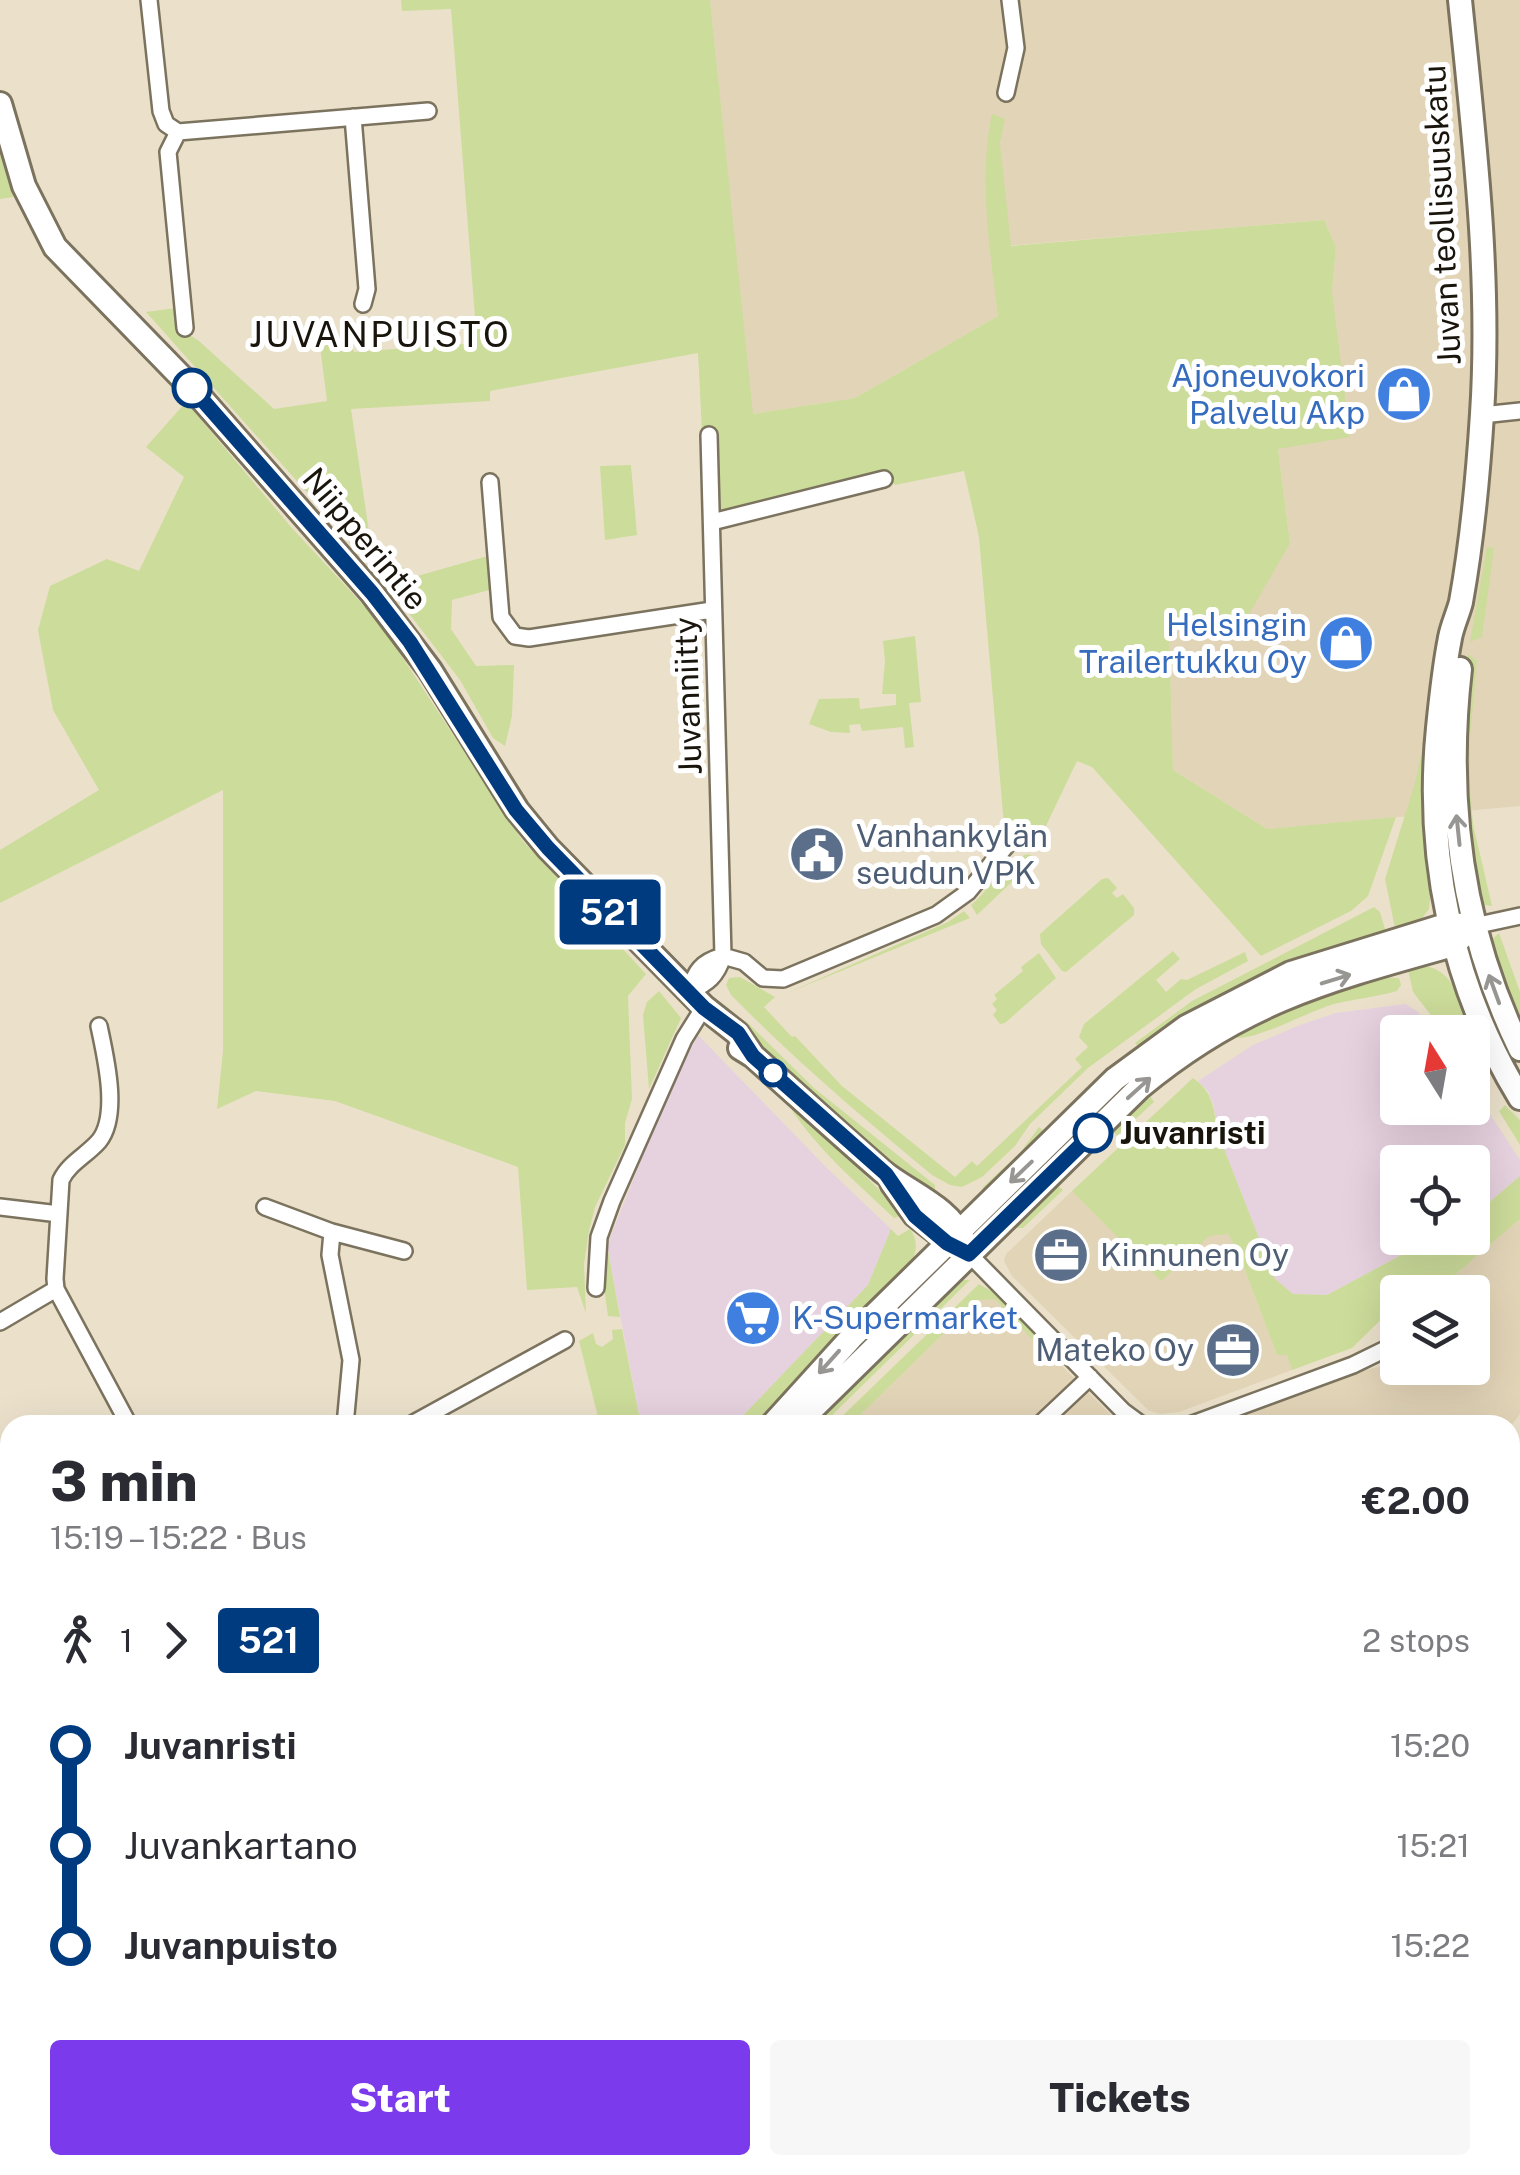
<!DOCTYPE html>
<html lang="en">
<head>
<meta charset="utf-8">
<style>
	:root { --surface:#fff; --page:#f7f7f7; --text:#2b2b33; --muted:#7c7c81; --accent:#7c3aed }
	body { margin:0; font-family:"Public Sans",sans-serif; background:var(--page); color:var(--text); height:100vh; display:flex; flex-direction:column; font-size:38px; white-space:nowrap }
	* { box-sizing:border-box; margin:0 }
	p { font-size:32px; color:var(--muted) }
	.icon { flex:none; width:55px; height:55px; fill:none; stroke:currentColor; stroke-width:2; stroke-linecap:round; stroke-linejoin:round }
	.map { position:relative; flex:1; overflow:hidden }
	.details { position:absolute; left:0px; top:1415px; width:1520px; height:760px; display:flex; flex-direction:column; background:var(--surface); border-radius:30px 30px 0 0; box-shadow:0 10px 40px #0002 }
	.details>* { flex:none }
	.badge { padding:0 20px; border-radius:8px; font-size:35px; line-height:65px }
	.needle { width:65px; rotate:349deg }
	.tools { position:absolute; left:1380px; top:1015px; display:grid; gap:20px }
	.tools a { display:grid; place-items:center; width:110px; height:110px; border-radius:10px; background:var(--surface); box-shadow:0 10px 40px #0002; font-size:50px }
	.map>.badge { position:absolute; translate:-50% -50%; box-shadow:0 0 0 5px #fff }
	.legs { display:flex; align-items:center; gap:15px; height:110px; padding:0 50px; font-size:32px }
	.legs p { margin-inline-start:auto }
	.overview { display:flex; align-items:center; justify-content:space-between; height:170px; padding:0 50px }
	h1 { font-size:55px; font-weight:800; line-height:75px }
	.button { display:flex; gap:20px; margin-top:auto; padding:20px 50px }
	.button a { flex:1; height:115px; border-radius:10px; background:var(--accent); color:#fff; font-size:40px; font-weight:800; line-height:115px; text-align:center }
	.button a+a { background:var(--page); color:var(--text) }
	ul { padding:0 50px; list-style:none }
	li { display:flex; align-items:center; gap:35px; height:100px; font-size:38px }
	li i { display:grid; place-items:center; width:15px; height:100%; margin:0 12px; background:currentColor }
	li i::after { content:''; width:25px; height:25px; margin:-12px; border:8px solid; border-radius:50%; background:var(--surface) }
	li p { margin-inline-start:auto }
	li:first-child i { background:linear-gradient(#0000 50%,currentColor 0) }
	li:last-child i { background:linear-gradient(currentColor 50%,#0000 0) }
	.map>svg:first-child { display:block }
</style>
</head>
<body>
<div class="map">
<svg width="1520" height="2175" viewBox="0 0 1520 2175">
	<rect width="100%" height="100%" fill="#ebe1cb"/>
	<path fill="#e6d1de" d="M 1405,1004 L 1417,1011 L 1433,1032 L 1398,1032 L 1398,1108 L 1472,1108 L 1473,1088 L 1520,1160 L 1520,1176 L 1473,1216 L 1472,1162 L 1398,1162 L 1398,1238 L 1433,1238 L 1327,1295 L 1293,1294 L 1275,1279 L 1217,1131 L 1214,1106 L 1208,1091 L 1198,1081 L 1253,1045 L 1300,1025 L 1336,1013 Z
		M 698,1035 L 826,1167 L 891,1229 L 868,1285 L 734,1425 L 641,1425 L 607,1245 L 668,1093 Z"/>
	<path fill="#e2d4b7" d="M 710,0 L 1520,0 L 1520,806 L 1267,829 L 1173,770 L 1169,623 L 1290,543 L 1278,449 L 1332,291 L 1336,247 L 1324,220 L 990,247 L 998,316 L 855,398 L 752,414 Z
		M 1072,1191 L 1079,1198 L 1228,1233 L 1237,1249 L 1277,1355 L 1287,1354 L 1292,1370 L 1179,1412 L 1160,1414 L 1148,1410 L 1012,1276 L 1004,1261 L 1006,1254 Z
		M 1520,1219 L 1520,1414 L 1510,1427 L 1228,1425 L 1237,1422 L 1236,1416 L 1356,1372 L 1397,1363 L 1398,1368 L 1472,1368 L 1472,1292 L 1435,1292 Z
		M 994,1298 L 1121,1425 L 850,1425 L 978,1300 Z"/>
	<path fill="#ccdc9a" d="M 401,0 L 710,0 L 753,414 L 855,398 L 998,316 C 990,250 978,179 992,114 L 1005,119 L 1000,143 L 1011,246 L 1324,220 L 1336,247 L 1332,291 L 1350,437 L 1278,449 L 1290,543 L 1249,614 L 1169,623 L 1173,770 L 1267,829 L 1396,817 L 1368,896 L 1351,911 L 1261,956 L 1092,767 L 1077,761 L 1043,832 L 1029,832 L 1017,824 L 1004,825 L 979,537 L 964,471 L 895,485 L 884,472 L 720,514 L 716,431 L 702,431 L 698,353 L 490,391 L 490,401 L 351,409 L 370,539 L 414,577 L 491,555 L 493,589 L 452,600 L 451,629 L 476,666 L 514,665 L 512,716 L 505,746 L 493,738 L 460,680 L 372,565 L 146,312 L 176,308 L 179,328 L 199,341 L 274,409 L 327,401 L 320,346 L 351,342 L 354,352 L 477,343 L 451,9 L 402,11 Z
		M 0,146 L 13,197 L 0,199 Z
		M 186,402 L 291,527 L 380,623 L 522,840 L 646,974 L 628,996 L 632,1099 L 625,1123 L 625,1145 L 595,1207 L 589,1231 L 584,1264 L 586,1313 L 577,1287 L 527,1290 L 518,1167 L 335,1101 L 256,1091 L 217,1109 L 223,1051 L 223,790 L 0,903 L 0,850 L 99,790 L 53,710 L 38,630 L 50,586 L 107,559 L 139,571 L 184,477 L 146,447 Z
		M 631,465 L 637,535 L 605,540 L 600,466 Z
		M 1487,547 L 1494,548 L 1482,637 L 1470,642 Z
		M 915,636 L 921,702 L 909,703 L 914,747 L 905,748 L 903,727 L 862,731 L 860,724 L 849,725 L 850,733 L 831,732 L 809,724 L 819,699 L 859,698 L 860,709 L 896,705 L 896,694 L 882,694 L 885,661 L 883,641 Z
		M 1468,654 L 1477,661 L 1470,738 L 1470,789 L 1473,824 L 1492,906 L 1484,905 L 1478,898 L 1471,874 L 1462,719 Z
		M 1432,704 L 1424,838 L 1431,890 L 1429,909 L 1420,921 L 1396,933 L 1385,879 L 1415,783 Z
		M 1028,854 L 1037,858 L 977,915 L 971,905 C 992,888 1001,862 1028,854 Z
		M 1102,879 L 1108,878 L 1117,888 L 1112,893 L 1117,898 L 1123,894 L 1134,908 L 1134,915 L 1066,972 L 1062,971 L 1041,944 L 1040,934 Z
		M 1374,907 L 1380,912 L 1387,936 L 1259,974 L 1197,1008 L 1141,1049 L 1135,1043 L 1192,1001 Z
		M 964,911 L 970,918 L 785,994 L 948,922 Z
		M 1499,933 L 1520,992 L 1520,1037 L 1487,944 Z
		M 1173,951 L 1180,959 L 1156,980 L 1166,992 L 1181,979 L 1187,980 L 1245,952 L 1248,961 L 1196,989 L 1088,1068 L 1030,1124 L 1015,1146 L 982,1177 L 962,1187 L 950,1185 L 932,1175 C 862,1117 795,1060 731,995 L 726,985 L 729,978 L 740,977 L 775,997 L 764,1007 L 792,1037 L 795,1036 L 842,1086 L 955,1177 L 972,1161 L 977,1166 L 1082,1067 L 1075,1059 L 1088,1047 L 1079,1037 L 1084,1024 Z
		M 1039,953 L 1056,978 L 1005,1023 L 1000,1024 L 993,1015 L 997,1010 L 992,1004 L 997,999 L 994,995 L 1023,971 L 1021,967 Z
		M 1422,966 C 1454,967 1464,1007 1468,1032 L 1444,1032 L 1413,992 L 1408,970 Z
		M 1379,977 L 1399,978 L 1401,985 L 1397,991 C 1376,997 1354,999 1334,1004 C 1307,1012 1259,1039 1237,1038 C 1261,1005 1340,990 1379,977 Z
		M 659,991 L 681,1018 L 649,1089 L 643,1015 L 647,1002 Z
		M 747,1022 L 814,1088 L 935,1185 L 935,1190 L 929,1195 L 809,1094 L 739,1026 Z
		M 1193,1078 C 1213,1092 1214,1108 1217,1131 L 1275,1279 L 1293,1294 L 1327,1295 L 1433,1238 L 1472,1238 L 1473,1216 L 1520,1176 L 1520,1219 L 1435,1292 L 1398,1292 L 1397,1304 L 1352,1348 L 1292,1370 L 1287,1355 L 1277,1355 L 1237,1249 L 1228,1234 L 1209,1236 L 1161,1281 L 1072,1191 Z
		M 1146,1090 L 1154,1102 L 1117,1136 L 1112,1130 Z
		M 1505,1105 L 1520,1120 L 1520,1145 L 1499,1111 Z
		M 791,1109 L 822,1132 L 904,1215 L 894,1218 C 857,1183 819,1151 791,1109 Z
		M 1039,1127 L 1044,1131 L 1026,1159 L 982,1197 L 983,1187 L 1020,1153 Z
		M 1057,1185 L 1063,1190 L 1023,1228 L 1015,1228 L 1009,1223 L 1030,1202 Z
		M 891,1229 L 898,1236 L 910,1229 C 919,1241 916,1252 911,1265 L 762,1425 L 734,1425 L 868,1285 Z
		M 607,1245 L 620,1317 L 608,1316 L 604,1287 Z
		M 957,1280 L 970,1280 L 822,1425 L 803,1425 Z
		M 979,1284 L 998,1295 L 1034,1330 L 1033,1340 L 995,1299 L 978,1300 L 850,1425 L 833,1425 Z
		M 622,1329 L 641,1425 L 600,1425 L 579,1341 L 593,1333 L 596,1344 L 602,1347 L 613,1339 L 612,1330 Z
		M 1520,1507 L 1520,1575 L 1510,1580 L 1510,1517 Z
		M 74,2165 L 301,2165 L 286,2175 L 81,2175 Z
		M 327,2165 L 398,2165 L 382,2175 L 310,2175 Z
		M 527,2165 L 603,2165 L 597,2175 L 510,2175 Z
		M 627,2165 L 1085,2165 L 1045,2175 L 621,2175 Z"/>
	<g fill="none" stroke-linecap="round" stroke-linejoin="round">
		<g stroke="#7c735f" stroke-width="20">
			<path id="street" d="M 149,0 L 161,111 L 166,124 L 178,132 L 428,111
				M 1006,93 L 1016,48 L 1010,0
				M 353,117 L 367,289 L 363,304
				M 178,132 L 168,152 L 185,328
				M 1482,415 L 1520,411
				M 490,482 L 501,617 L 515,636 L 529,638 L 712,610
				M 712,522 L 884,479
				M 1474,926 L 1520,916
				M 723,956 L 744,962 L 763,978 L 783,979 L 936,915 L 968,892 L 1011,840
				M 689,992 C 708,983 717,976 723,956 L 709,435
				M 689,992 C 695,971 701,962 723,956
				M 99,1026 C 105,1055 120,1115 99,1141 C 87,1155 69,1163 61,1180 L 55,1279 L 56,1289 L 129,1425
				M 0,1207 L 59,1214
				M 265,1207 L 332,1232 L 404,1251
				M 332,1232 L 330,1255 L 351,1360 L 345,1425
				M 969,1254 L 1123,1411 L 1142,1425
				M 596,1288 L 599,1237 L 612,1201 L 684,1039 L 704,1007
				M 0,1322 L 56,1289
				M 410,1425 L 565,1340
				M 1039,1425 L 1090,1377
				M 1190,1425 L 1353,1365 L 1398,1343
				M 0,1573 L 10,1564
				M 1510,1694 L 1520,1695
				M 0,1890 L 10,1885
				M 0,2059 L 10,2083
				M 610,2175 L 616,2165"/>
		</g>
		<g stroke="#7c735f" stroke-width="28">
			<path id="secondary" d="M 1460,0 C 1474,138 1491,276 1482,414 C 1478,477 1472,541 1461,602 C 1458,614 1452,626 1450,638 C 1444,668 1441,698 1438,728 C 1425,856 1452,987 1520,1098
				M 0,104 L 24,186 L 55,247 L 192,388 L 372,593 L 430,670 L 517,810 L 548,848 L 704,1007 L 737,1033 L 753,1056
				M 1460,669 C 1445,800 1462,930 1520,1049
				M 740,1048 L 753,1056 C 796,1094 838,1133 882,1171 C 909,1193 950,1207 964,1241
				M 892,1183 L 915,1215 L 957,1248
				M 772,1425 L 851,1338 L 1115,1079 L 1186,1027 L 1291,973 L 1449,924 L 1474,926
				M 796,1425 L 1140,1087 C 1242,1002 1328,980 1453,945 L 1464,935
				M 0,2139 L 10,2132"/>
		</g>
		<g stroke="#7c735f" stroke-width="35">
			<path id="highway" d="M 1510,1507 L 1520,1497
				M 1510,1592 L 1520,1587
				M 1510,1628 L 1520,1623
				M 1510,1655 L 1520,1651
				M 419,2175 L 435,2165
				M 476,2175 L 491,2165"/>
		</g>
		<use href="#street" stroke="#fff" stroke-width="15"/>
		<use href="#secondary" stroke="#fff" stroke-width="22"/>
		<use href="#highway" stroke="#fff" stroke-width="30"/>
	</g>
	<defs><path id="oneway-shaft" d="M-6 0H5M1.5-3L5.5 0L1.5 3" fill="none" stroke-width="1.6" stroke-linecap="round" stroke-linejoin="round" transform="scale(2.5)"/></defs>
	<g stroke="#989692">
		<use href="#oneway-shaft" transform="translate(1458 830) rotate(-96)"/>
		<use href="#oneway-shaft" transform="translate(1336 979) rotate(-17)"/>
		<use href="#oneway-shaft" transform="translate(1494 989) rotate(-110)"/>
		<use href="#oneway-shaft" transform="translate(1139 1088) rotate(-42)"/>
		<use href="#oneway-shaft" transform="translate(1021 1172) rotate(136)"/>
		<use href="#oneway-shaft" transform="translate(829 1362) rotate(132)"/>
	</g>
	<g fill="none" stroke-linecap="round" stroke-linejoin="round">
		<g stroke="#fff" stroke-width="22">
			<path id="line-1" d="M 192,388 L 372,593 L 410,642 L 516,810 L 548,848 L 704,1008 L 738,1033 L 753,1056 L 886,1174 L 915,1216 L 947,1243 L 969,1254 L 1093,1133"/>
		</g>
		<use href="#line-1" stroke="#003b80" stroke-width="15"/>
	</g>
	<defs>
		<g id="shop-disc" transform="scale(2.875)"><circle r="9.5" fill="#3f7fe0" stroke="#fff"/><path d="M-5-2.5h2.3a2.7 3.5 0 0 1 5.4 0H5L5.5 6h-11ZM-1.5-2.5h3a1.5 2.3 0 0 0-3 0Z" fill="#fff"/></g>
		<g id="civic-disc" transform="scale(2.875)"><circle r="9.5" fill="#5c6f8a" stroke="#fff"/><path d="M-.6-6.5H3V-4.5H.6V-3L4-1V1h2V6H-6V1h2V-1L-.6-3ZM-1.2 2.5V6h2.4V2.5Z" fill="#fff"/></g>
		<g id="office-disc" transform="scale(2.875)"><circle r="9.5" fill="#5c6f8a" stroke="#fff"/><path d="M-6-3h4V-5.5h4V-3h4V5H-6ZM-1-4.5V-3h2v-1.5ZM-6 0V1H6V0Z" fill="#fff"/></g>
		<g id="supermarket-disc" transform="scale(2.875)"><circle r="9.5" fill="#3f7fe0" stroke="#fff"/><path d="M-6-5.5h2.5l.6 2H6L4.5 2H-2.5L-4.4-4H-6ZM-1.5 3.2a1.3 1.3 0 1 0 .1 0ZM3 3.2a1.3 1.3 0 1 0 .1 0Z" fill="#fff"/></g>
	</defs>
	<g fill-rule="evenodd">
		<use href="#shop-disc" x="1404" y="394"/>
		<use href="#shop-disc" x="1346" y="643"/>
		<use href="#civic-disc" x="817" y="854"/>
		<use href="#office-disc" x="1061" y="1255"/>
		<use href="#supermarket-disc" x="753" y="1318"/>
		<use href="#office-disc" x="1233" y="1350"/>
	</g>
	<g fill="#fff" stroke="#003b80" stroke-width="5">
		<circle cx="192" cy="388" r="18"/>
		<circle cx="773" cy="1073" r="12"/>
		<circle cx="1093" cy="1133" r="18"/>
	</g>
	<g text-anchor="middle" stroke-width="10" stroke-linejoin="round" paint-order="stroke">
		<g font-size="32" fill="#19150d" stroke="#fff">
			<text transform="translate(1442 215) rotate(-93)" y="11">Juvan teollisuuskatu</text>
			<text transform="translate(365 539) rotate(50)" y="11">Niipperintie</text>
			<text transform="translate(688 696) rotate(-92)" y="11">Juvanniitty</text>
		</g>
		<g font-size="32" fill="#366cbe" stroke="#fff" text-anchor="end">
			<text x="1365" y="387">Ajoneuvokori<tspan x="1365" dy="37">Palvelu Akp</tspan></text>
			<text x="1307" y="636">Helsingin<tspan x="1307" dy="37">Trailertukku Oy</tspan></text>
			<text x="792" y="1329" text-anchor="start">K-Supermarket</text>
		</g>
		<g font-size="32" fill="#4e5e75" stroke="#fff" text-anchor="start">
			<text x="856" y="847">Vanhankylän<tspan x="856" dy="37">seudun VPK</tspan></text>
			<text x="1100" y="1266">Kinnunen Oy</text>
			<text x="1194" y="1361" text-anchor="end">Mateko Oy</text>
		</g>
		<g font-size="32" font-weight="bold" fill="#19150d" stroke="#fff" text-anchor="start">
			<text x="1120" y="1144">Juvanristi</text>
		</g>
		<g font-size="35" letter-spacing="2.5" fill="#19150d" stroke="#fff">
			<text x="380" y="347">JUVANPUISTO</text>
		</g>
	</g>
</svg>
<div class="tools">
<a><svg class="needle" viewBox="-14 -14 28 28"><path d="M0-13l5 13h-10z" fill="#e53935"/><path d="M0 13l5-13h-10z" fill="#7c7c81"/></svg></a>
<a><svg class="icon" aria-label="locate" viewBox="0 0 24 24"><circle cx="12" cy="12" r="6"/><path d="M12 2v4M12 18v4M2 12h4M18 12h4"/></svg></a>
<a><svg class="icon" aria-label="layers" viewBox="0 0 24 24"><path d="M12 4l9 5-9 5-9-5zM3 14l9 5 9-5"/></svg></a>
</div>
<b class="badge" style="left:610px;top:912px;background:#003b80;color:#fff">521</b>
<section class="details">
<div class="overview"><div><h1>3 min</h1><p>15:19 – 15:22 · Bus</p></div><b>€2.00</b></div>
<div class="legs"><svg class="icon" aria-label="walk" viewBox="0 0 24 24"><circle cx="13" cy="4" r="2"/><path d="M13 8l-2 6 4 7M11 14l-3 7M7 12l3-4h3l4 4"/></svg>1<svg class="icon" aria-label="forward" viewBox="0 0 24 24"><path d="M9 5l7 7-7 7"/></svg><b class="badge" style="background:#003b80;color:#fff">521</b><p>2 stops</p></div>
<ul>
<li><i style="color:#003b80"></i><b>Juvanristi</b><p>15:20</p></li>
<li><i style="color:#003b80"></i><span>Juvankartano</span><p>15:21</p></li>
<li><i style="color:#003b80"></i><b>Juvanpuisto</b><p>15:22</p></li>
</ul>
<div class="button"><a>Start</a><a>Tickets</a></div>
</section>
</div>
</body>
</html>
